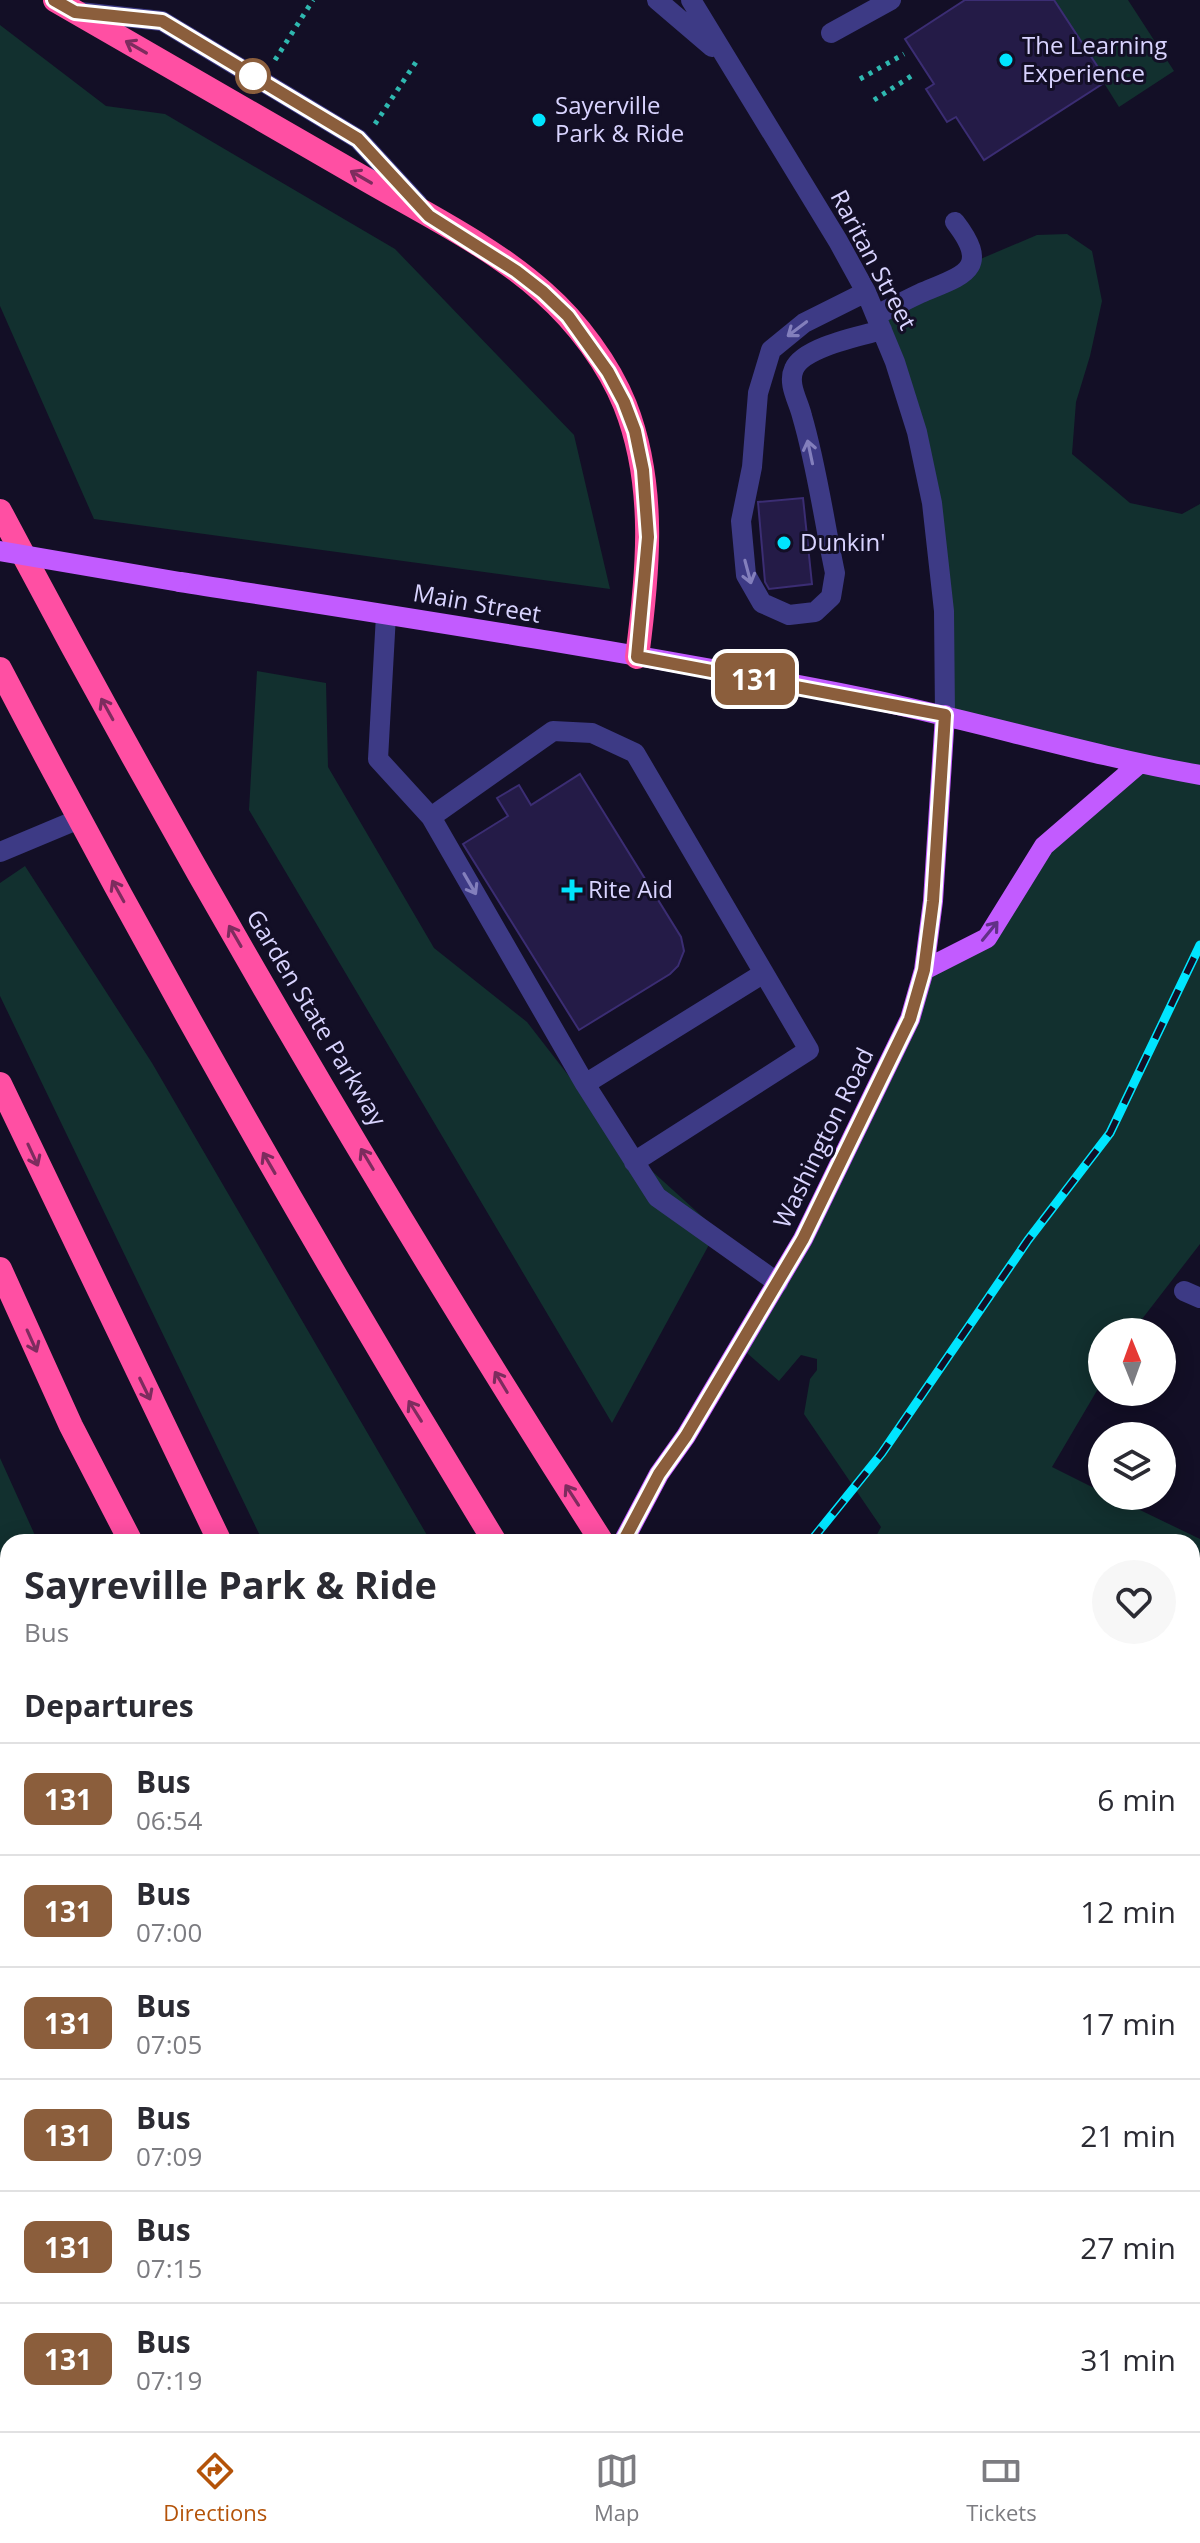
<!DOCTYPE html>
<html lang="en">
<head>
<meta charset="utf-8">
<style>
	:root { --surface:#fff; --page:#f7f7f7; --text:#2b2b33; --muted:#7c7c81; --line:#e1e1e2; --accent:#b45309 }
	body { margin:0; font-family:"Open Sans",sans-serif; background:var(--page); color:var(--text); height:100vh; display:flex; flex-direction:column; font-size:30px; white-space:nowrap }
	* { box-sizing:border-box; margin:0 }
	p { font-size:26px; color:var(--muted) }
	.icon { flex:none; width:44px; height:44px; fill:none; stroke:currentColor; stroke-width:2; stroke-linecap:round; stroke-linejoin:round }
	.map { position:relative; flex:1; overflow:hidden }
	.side { position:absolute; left:0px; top:1534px; width:1200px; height:898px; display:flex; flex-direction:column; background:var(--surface); border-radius:24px 24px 0 0; box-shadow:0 4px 20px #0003 }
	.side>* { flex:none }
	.badge { padding:0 16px; border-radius:12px; font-size:28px; line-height:52px }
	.needle { width:52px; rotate:359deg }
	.tools { position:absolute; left:1088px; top:1318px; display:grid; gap:16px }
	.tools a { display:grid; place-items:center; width:88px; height:88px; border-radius:50%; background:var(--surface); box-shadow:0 4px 20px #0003; font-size:40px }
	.map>.badge { position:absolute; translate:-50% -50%; box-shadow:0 0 0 4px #fff }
	h2 { padding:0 24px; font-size:30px; line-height:72px }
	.round { display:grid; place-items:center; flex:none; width:84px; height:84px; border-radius:42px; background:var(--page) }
	.overview { display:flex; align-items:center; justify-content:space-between; height:136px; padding:0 24px }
	h1 { font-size:38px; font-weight:700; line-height:60px }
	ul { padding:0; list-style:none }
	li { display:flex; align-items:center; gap:24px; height:112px; padding:0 24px; border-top:2px solid var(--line) }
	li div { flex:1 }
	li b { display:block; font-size:30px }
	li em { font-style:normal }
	li .badge { min-width:88px; font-weight:700; text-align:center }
	.menu { display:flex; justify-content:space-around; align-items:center; height:112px; border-top:2px solid var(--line); background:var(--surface); font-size:22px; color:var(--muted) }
	.menu a { display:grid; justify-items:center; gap:4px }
	.menu .selected { color:var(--accent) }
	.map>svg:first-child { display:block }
</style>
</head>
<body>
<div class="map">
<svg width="1200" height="2431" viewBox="0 0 1200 2431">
	<rect width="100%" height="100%" fill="#130f26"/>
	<path fill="#12302f" d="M 1054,0 L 1128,0 L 1174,71 L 1119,107 L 1104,83 L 1107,81 Z
		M 0,25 L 106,106 L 165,114 L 395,249 L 574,435 L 610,589 L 94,519 L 0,306 Z
		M 1067,234 L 1092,251 L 1102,301 L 1090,356 L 1076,402 L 1072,454 L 1130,503 L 1182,514 L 1200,504 L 1200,1244 L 1132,1332 L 1102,1332 L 1102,1382 L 1052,1467 L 1102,1492 L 1102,1496 L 1111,1496 L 1200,1539 L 1200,1577 L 1192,1591 L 1192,1542 L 873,1542 L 881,1527 L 804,1414 L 810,1379 L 817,1370 L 817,1359 L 801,1355 L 779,1381 L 739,1346 L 778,1283 L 924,970 L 987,938 L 1044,846 L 1138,765 L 945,715 L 932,503 L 876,315 L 971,263 L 1037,235 Z
		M 257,671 L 326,683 L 328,767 L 434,948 L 527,1022 L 620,1142 L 717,1230 L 612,1423 L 249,810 Z
		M 25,866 L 152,1063 L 431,1542 L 263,1542 L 0,996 L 0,883 Z
		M 0,1458 L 38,1542 L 8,1542 L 8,2103 L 0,2111 Z
		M 1192,1949 L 1200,1953 L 1200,2411 L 1192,2400 Z
		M 8,2244 L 8,2424 L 94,2424 L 89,2431 L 0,2431 L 0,2252 Z
		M 163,2424 L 477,2424 L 480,2431 L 158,2431 Z
		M 809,2424 L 983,2424 L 987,2431 L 813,2431 Z"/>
	<path fill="#241b47" stroke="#3b2d73" stroke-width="2" d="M 965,0 L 1054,0 L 1107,81 L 984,160 L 956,117 L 947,122 L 926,89 L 934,84 L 905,39 Z
		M 803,498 L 812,584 L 769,589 L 765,582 L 758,502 Z
		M 580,774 L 681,937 L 684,951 L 678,966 L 670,974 L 579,1030 L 463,844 L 508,816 L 497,798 L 519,785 L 531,805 Z"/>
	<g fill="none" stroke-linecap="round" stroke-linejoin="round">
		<path stroke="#2fb8b0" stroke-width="5" stroke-dasharray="4 6" stroke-linecap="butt" d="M 275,60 L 313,0
			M 860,79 L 904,54
			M 874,100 L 916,73
			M 375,124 L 416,62"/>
		<path stroke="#3d3a85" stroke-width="20" d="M 657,0 L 712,47
			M 691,0 L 838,241 L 866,292 L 895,362 L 917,432 L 932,503 L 944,611 L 945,715
			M 80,12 L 162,21 L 358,139 L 418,204
			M 831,33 L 891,0
			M 866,292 L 804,323 L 771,350 L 758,393 L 752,467 L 741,521 L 746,575 L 762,603 L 789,615 L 815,612 L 831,597 L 835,573 C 824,521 817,467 802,416 C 799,402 787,384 794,369 C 803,347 861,336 882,330
			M 876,315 C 891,308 906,300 921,293 C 963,275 992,270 955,222
			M 386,615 L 378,759 L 431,817 L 585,1084 L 657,1197 L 778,1283
			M 431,817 L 553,731 L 592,733 L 635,753 L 809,1050 L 634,1162
			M 0,852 L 79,819
			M 585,1084 L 764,973
			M 1184,1291 L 1200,1298"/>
		<path stroke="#c25bff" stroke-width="20" d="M 180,582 C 409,618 638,653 865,698 C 977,721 1087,755 1200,775
			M 924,970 L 987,938 L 1044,846 L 1139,764
			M 623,1542 L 659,1474 L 686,1436 L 803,1239 L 910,1019 L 924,970 L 933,901 L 945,715
			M 0,2189 L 8,2180"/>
		<path stroke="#ff4fa3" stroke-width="24" d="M 55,0 C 156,59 258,117 360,176 C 420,211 492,246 544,293 C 577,322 609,365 625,405 C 657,486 648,574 637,657
			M 0,511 C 186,863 388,1207 602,1542
			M 0,669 C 155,966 320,1256 495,1542
			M 0,1084 L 220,1542
			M 0,1269 L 71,1426 L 131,1542
			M 1192,2400 L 1200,2411
			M 529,2424 L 532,2431
			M 621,2424 L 626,2431
			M 723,2424 L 727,2431
			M 1075,2424 L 1080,2431"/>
		<g stroke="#00e5ff" stroke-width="9">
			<path id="rail" d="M 810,1542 L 882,1453 L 1028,1240 L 1110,1133 L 1200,945
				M 118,2431 L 124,2424"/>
		</g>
		<use href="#rail" stroke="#130f26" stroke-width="6" stroke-dasharray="18" stroke-linecap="butt"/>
		<path stroke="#c25bff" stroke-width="20" d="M 0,551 L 180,582"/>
	</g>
	<defs><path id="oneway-shaft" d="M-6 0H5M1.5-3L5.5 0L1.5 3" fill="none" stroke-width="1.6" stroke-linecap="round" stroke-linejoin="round" transform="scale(2)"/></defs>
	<g stroke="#7d2c5e">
		<use href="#oneway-shaft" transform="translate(136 47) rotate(-150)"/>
		<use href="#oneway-shaft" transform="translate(361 177) rotate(-150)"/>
		<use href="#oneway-shaft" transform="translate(107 709) rotate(-119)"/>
		<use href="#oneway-shaft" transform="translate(118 891) rotate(-119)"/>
		<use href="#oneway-shaft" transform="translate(235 936) rotate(-120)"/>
		<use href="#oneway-shaft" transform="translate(33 1155) rotate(65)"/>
		<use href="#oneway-shaft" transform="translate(367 1159) rotate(-121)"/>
		<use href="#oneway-shaft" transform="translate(269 1163) rotate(-120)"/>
		<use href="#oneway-shaft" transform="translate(32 1341) rotate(66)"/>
		<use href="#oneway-shaft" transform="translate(501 1382) rotate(-121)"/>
		<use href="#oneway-shaft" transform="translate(145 1389) rotate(64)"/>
		<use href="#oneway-shaft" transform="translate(415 1411) rotate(-122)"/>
		<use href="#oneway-shaft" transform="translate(572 1495) rotate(-123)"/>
	</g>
	<g stroke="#837fbc">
		<use href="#oneway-shaft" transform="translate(797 329) rotate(143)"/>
		<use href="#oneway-shaft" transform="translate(810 452) rotate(-102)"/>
		<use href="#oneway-shaft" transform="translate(748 572) rotate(75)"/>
		<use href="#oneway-shaft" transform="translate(470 884) rotate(60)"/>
	</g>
	<use stroke="#623188" href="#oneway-shaft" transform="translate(990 931) rotate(-51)"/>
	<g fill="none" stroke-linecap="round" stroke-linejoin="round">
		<g stroke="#fff" stroke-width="18">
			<path id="line" d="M 54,0 L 75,12 L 162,21 L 358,139 L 429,216 L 516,271 L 543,292 L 568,316 L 608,372 L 624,402 L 635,431 L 643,470 L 648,537 L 637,657 L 945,715 L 933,901 L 924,970 L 910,1019 L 803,1239 L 686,1436 L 659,1474 L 623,1542"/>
		</g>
		<use href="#line" stroke="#8b5e3c" stroke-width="12"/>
	</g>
	<g fill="#00e5ff" stroke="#130f26" stroke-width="3">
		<circle cx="1006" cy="60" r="8"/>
		<circle cx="539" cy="120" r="8"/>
		<circle cx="784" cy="543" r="8"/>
		<path d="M568 878h8v8h8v8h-8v8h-8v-8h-8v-8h8z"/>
	</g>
	<circle fill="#fff" stroke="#8b5e3c" stroke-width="4" cx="253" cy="76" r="16"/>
	<g text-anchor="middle" stroke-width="6" stroke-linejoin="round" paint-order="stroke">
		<g font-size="24" fill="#d9d4ff" stroke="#130f26" text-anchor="start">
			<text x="1022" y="54">The Learning<tspan x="1022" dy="28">Experience</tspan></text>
			<text x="555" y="114">Sayerville<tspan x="555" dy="28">Park &amp; Ride</tspan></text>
			<text x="800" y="551">Dunkin'</text>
			<text x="588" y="898">Rite Aid</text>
		</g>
		<g font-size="24" fill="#d9d4ff" stroke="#130f26">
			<text transform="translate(873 260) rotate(62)" y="8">Raritan Street</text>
			<text transform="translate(477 604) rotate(10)" y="8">Main Street</text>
			<text transform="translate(316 1018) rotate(59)" y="8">Garden State Parkway</text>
			<text transform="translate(824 1138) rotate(-64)" y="8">Washington Road</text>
		</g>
	</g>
</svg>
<div class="tools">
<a><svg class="needle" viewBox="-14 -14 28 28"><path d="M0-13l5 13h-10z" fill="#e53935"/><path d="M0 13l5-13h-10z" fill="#7c7c81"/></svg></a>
<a><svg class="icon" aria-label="layers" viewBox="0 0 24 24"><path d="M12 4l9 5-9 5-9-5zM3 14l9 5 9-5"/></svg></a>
</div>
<b class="badge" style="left:755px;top:679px;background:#8b5e3c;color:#fff">131</b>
<section class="side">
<div class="overview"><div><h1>Sayreville Park &amp; Ride</h1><p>Bus</p></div><a class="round"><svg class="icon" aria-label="heart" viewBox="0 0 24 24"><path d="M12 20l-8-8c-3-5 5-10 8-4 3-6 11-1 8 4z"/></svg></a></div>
<h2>Departures</h2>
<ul>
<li><span class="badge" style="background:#8b5e3c;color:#fff">131</span><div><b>Bus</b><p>06:54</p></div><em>6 min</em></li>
<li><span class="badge" style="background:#8b5e3c;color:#fff">131</span><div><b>Bus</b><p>07:00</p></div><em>12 min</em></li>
<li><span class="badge" style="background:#8b5e3c;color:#fff">131</span><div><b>Bus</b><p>07:05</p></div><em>17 min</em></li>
<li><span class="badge" style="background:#8b5e3c;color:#fff">131</span><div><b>Bus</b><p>07:09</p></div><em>21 min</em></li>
<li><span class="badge" style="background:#8b5e3c;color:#fff">131</span><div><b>Bus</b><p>07:15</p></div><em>27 min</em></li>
<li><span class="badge" style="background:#8b5e3c;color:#fff">131</span><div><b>Bus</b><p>07:19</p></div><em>31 min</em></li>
</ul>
</section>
</div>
<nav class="menu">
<a class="selected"><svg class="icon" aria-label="directions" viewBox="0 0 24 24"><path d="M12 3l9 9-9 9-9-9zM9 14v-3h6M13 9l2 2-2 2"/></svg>Directions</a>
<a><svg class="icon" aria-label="map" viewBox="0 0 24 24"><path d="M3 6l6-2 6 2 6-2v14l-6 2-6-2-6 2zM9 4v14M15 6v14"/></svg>Map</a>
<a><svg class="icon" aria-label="tickets" viewBox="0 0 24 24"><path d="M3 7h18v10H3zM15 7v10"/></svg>Tickets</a>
</nav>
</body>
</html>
